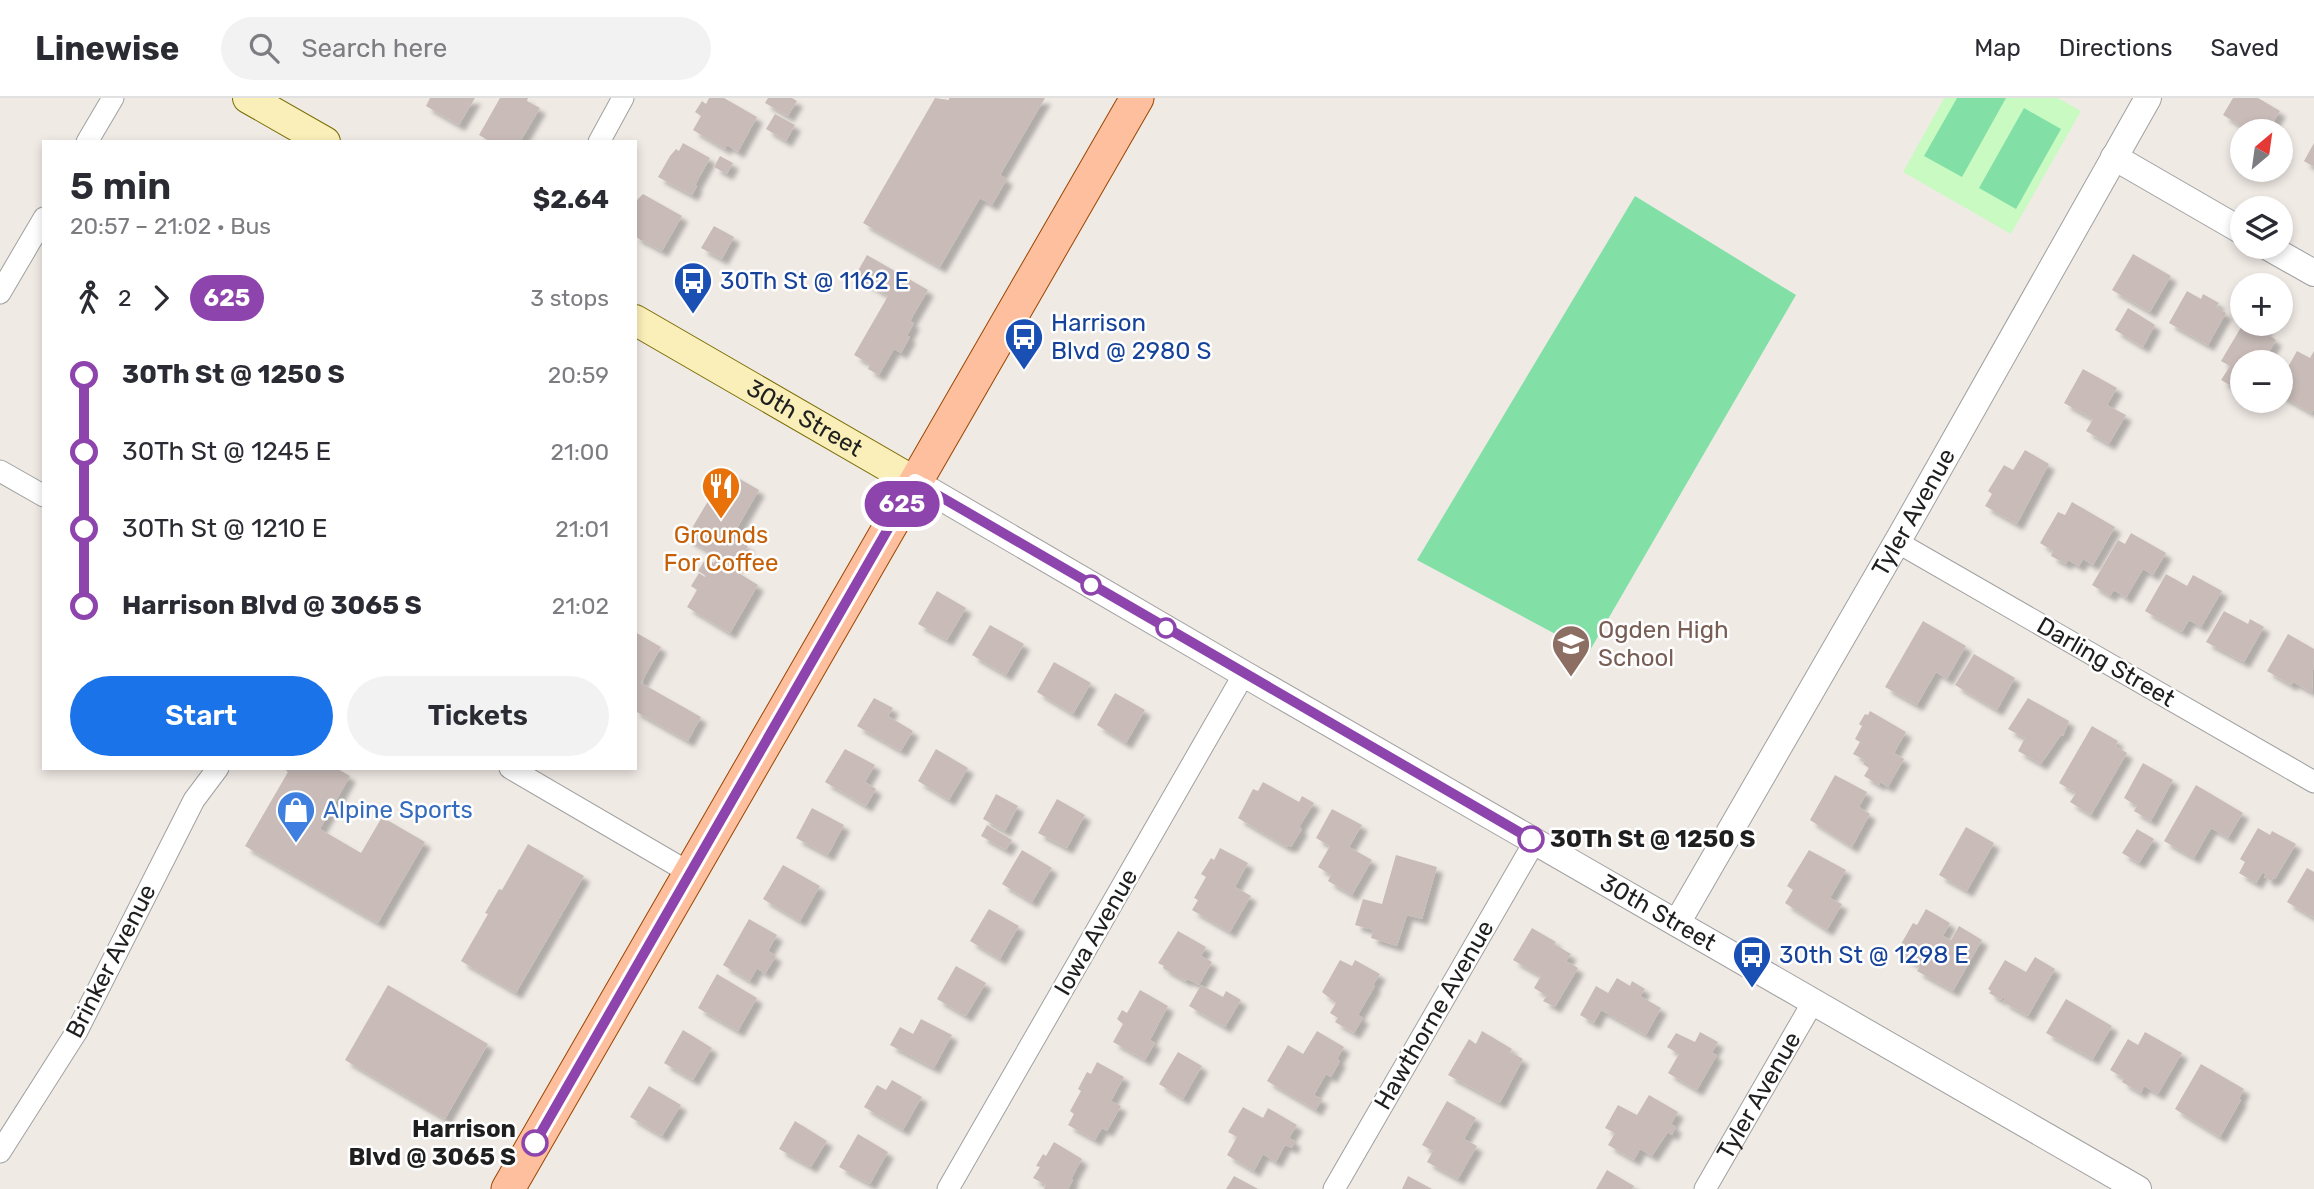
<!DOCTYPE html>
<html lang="en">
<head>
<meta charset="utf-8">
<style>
	:root { --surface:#fff; --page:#f2f2f3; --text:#2b2b33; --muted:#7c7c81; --line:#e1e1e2; --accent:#1a73e8 }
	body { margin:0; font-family:Rubik,sans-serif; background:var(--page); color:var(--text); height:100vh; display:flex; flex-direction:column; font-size:26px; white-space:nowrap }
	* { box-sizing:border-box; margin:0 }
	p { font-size:23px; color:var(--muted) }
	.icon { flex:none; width:38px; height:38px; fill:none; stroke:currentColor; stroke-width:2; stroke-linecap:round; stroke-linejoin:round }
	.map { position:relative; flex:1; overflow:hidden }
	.drawer { position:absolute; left:42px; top:42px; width:595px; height:630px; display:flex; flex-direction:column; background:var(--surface); border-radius:0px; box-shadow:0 4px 10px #0003 }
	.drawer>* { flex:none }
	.badge { padding:0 14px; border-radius:23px; font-size:24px; line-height:46px }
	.needle { width:46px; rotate:29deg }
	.buttons { position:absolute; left:2230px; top:21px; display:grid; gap:14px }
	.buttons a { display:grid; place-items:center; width:63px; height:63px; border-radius:50%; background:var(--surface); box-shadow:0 4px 10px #0003; font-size:35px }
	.map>.badge { position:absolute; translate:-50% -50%; box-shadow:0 0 0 4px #fff }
	.legs { display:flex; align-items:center; gap:10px; height:77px; padding:0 28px; font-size:23px }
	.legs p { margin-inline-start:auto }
	.summary { display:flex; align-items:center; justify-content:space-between; height:119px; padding:0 28px }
	h1 { font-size:38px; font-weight:600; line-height:52px }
	.cta { display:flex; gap:14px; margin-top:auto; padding:14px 28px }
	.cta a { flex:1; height:80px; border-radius:42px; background:var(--accent); color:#fff; font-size:28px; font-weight:600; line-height:80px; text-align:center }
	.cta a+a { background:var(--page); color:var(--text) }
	ul { padding:0 28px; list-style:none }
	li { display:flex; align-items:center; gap:24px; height:77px; font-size:26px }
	li i { display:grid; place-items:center; width:10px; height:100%; margin:0 9px; background:currentColor }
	li i::after { content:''; width:18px; height:18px; margin:-9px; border:5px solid; border-radius:50%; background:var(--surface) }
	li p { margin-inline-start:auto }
	li:first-child i { background:linear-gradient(#0000 50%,currentColor 0) }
	li:last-child i { background:linear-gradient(currentColor 50%,#0000 0) }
	header { display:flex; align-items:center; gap:42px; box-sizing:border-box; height:98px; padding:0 35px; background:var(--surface); border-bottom:2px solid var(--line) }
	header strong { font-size:33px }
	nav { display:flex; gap:38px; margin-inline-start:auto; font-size:24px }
	.search { width:490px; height:63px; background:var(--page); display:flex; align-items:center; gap:18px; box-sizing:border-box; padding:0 24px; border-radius:38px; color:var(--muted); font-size:26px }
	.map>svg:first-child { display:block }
</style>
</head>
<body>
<header>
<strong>Linewise</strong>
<div class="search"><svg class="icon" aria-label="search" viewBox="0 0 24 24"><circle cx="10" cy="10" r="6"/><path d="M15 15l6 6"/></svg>Search here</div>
<nav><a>Map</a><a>Directions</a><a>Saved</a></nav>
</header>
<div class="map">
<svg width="2314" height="1091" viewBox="0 0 2314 1091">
	<defs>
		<filter id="shadow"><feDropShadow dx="6" dy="6" stdDeviation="2" flood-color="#0004"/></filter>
	</defs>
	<rect width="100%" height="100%" fill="#f0eae5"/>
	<path fill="#c9fac2" d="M 1944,0 L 2058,0 L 2081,13 L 2011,136 L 1903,74 Z"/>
	<path fill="#82e0a7" d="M 1957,0 L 2006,0 L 1962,79 L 1924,58 Z
		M 2024,10 L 2061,31 L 2016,111 L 1979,90 Z
		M 1635,98 L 1796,197 L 1589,554 L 1417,462 Z"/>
	<path fill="#c8bbb8" filter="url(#shadow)" d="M 430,0 L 475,0 L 459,27 L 426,8 Z
		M 500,0 L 528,0 L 527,3 L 540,10 L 520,44 L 491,44 L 479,37 Z
		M 709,0 L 724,0 L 757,19 L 738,54 L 727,47 L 725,51 L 693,32 L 701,18 L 695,14 L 702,3 L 706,6 Z
		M 768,0 L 792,0 L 797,3 L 788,18 L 765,5 Z
		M 935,0 L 949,2 L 949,0 L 1045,0 L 1000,77 L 1007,81 L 992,107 L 980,100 L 940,169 L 863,125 Z
		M 2233,0 L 2258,0 L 2280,13 L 2268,33 L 2242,34 L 2238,32 L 2241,28 L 2223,17 Z
		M 775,16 L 795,27 L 786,43 L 766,31 Z
		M 683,45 L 710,60 L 695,87 L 697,88 L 692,97 L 658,79 L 670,58 L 676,51 L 679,53 Z
		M 2314,45 L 2314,69 L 2304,63 Z
		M 720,58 L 733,65 L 727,76 L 714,69 Z
		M 643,96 L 682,118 L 662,153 L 642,142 L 642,143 L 635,138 L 635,104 Z
		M 714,128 L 734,139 L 722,161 L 701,150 Z
		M 2133,156 L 2171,178 L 2150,214 L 2112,192 Z
		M 867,157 L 928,192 L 910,223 L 914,225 L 907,238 L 910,239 L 901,255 L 894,251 L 879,277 L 868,271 L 870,266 L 854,257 L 888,198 L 855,178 Z
		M 2187,193 L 2201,201 L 2203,196 L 2219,205 L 2216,209 L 2226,215 L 2208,247 L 2169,225 Z
		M 2128,210 L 2155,227 L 2143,249 L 2115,232 Z
		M 2243,226 L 2260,226 L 2267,230 L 2264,234 L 2276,242 L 2263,264 L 2242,264 L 2242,294 L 2221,282 L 2230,268 L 2221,263 Z
		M 2297,253 L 2310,260 L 2314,253 L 2314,311 L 2312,315 L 2280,297 L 2280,283 Z
		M 2083,271 L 2117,290 L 2107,307 L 2126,317 L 2109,346 L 2086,333 L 2093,321 L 2064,305 Z
		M 2025,352 L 2049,366 L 2017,426 L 1985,408 L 1992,396 L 1988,393 L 2004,367 L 2013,372 Z
		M 726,373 L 759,392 L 732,439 L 748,448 L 736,469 L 686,440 Z
		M 2072,404 L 2115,429 L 2093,467 L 2083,461 L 2079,468 L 2068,462 L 2066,466 L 2051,458 L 2053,453 L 2040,445 L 2058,414 L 2065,417 Z
		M 2131,435 L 2166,455 L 2153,477 L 2143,471 L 2126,500 L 2114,492 L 2110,498 L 2092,487 L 2118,442 L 2125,446 Z
		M 706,460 L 714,465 L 716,461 L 758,487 L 730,535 L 687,509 L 697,492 L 691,488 L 699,475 L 705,479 L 706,478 L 698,473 Z
		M 2166,476 L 2187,488 L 2193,477 L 2222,493 L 2201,529 L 2189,522 L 2182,534 L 2145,513 Z
		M 937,493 L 966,510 L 947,542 L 918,526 Z
		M 2224,513 L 2248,526 L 2250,521 L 2264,529 L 2244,564 L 2206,544 Z
		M 1923,523 L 1966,548 L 1947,581 L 1936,574 L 1917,607 L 1885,589 Z
		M 990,527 L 1024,546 L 1006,577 L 972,557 Z
		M 635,534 L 661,549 L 641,585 L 701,619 L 688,643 L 635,613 Z
		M 2288,536 L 2314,551 L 2312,594 L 2293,584 L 2291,587 L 2267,573 Z
		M 1974,556 L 2015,580 L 1997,612 L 1955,587 Z
		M 1054,564 L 1091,585 L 1073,616 L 1037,594 Z
		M 1115,595 L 1145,612 L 1126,645 L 1097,627 Z
		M 874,600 L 893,610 L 888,618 L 913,633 L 901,653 L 857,628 Z
		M 2028,600 L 2069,623 L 2063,638 L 2061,637 L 2041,666 L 2018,653 L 2025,640 L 2008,631 Z
		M 1870,613 L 1906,634 L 1894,655 L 1904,661 L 1888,689 L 1880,684 L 1879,687 L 1864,678 L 1869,670 L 1863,666 L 1865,662 L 1853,656 L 1860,644 L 1855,641 L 1862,628 L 1859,626 L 1865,616 L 1868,617 Z
		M 2092,628 L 2118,643 L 2115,648 L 2127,655 L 2091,717 L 2070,704 L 2076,695 L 2059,685 Z
		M 845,651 L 875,667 L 865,684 L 876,691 L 866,708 L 825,684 Z
		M 936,651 L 968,670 L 949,702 L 918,683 Z
		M 2143,665 L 2173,682 L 2151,723 L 2134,713 L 2137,708 L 2124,700 Z
		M 288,670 L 336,670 L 350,678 L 320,731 L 361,755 L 382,719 L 425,744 L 378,825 L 245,748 L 288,674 L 286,673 Z
		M 1835,677 L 1867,694 L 1859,709 L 1870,716 L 1852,749 L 1810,722 Z
		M 1263,684 L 1299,704 L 1302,698 L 1314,705 L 1299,729 L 1302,731 L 1291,749 L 1288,747 L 1287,749 L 1238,720 L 1253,691 L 1258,693 Z
		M 2196,687 L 2243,715 L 2228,740 L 2211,730 L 2194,760 L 2164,743 Z
		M 996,696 L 1018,708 L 1005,733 L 983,721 Z
		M 1057,701 L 1085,717 L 1067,750 L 1038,735 Z
		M 812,710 L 844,727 L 828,757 L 796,740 Z
		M 1332,711 L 1362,727 L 1349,749 L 1372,762 L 1352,797 L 1328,783 L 1331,777 L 1318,769 L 1330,748 L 1316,740 Z
		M 987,727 L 1012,742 L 1006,752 L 981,738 Z
		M 1966,729 L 1994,745 L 1967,793 L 1939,777 Z
		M 2258,730 L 2270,737 L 2272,733 L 2296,746 L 2275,781 L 2273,780 L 2271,783 L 2264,779 L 2266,776 L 2263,774 L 2256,785 L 2239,775 L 2245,764 L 2240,761 Z
		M 2137,731 L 2154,741 L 2139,765 L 2122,755 Z
		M 528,746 L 584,778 L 516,895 L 461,863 L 488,816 L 485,815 L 499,791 L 502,792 Z
		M 1220,750 L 1248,765 L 1235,789 L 1251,798 L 1230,834 L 1192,812 L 1198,802 L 1194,800 L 1206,779 L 1201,776 L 1211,760 L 1214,762 Z
		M 1022,752 L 1052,770 L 1032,804 L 1002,786 Z
		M 1809,752 L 1846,772 L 1830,800 L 1842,806 L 1827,832 L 1785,805 L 1793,792 L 1787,788 Z
		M 1396,757 L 1437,769 L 1422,821 L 1407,817 L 1397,848 L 1371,840 L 1373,832 L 1355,827 L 1363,801 L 1382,806 Z
		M 783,767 L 820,788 L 800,823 L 763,801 Z
		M 2307,770 L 2314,774 L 2314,820 L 2287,804 Z
		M 989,811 L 1019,828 L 1000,861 L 970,843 Z
		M 1926,811 L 1950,825 L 1943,838 L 1951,842 L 1959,828 L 1982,842 L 1953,893 L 1917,873 L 1920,868 L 1896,855 L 1913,825 L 1917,827 Z
		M 749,821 L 777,837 L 768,853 L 776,858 L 765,876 L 757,870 L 750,883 L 723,867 Z
		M 1532,830 L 1556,844 L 1554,846 L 1571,856 L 1566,863 L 1578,870 L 1555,909 L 1543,903 L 1547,898 L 1534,890 L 1541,878 L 1513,862 Z
		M 1178,833 L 1206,849 L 1201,858 L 1212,864 L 1199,887 L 1187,881 L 1186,883 L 1163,870 L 1164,868 L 1158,865 Z
		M 2035,859 L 2055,871 L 2028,918 L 2003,904 L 2005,900 L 2003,899 L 2001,902 L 1989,895 L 1991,893 L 1988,891 L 2005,862 L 2026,874 Z
		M 1340,862 L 1352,868 L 1355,862 L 1380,876 L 1373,887 L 1375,888 L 1358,917 L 1363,920 L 1354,935 L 1335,924 L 1338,920 L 1330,915 L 1336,905 L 1322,894 Z
		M 956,868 L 986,885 L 966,918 L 937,901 Z
		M 717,876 L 757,900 L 738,933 L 698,910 Z
		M 1617,880 L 1630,888 L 1632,883 L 1645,891 L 1640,898 L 1661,910 L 1646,937 L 1601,912 L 1594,925 L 1580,917 L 1596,888 L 1608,895 Z
		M 388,887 L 488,946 L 445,1021 L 345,962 Z
		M 1201,887 L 1223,899 L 1226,893 L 1241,902 L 1225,929 L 1189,908 Z
		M 1140,892 L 1168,908 L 1150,942 L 1155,945 L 1145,962 L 1113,944 L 1123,926 L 1117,921 L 1122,912 L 1127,915 Z
		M 2066,901 L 2112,928 L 2093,961 L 2046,935 Z
		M 921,921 L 952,937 L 934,970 L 890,947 L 900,929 L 913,936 Z
		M 683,932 L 712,950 L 693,982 L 664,965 Z
		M 1317,933 L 1344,949 L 1337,961 L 1340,963 L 1331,979 L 1326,976 L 1314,997 L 1322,1001 L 1316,1012 L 1267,983 L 1288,947 L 1303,956 Z
		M 1482,933 L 1512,951 L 1510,954 L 1523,961 L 1500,1005 L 1448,977 L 1469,941 L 1476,946 Z
		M 1700,934 L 1718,944 L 1712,955 L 1717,957 L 1697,992 L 1668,975 L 1679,956 L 1667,949 L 1676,935 L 1695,944 Z
		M 2145,934 L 2182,955 L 2158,996 L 2144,988 L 2141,995 L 2122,984 L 2124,980 L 2110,972 L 2128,941 L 2138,947 Z
		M 1178,954 L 1202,968 L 1183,1001 L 1159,986 Z
		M 1097,964 L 1124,979 L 1111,1003 L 1121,1008 L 1107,1033 L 1102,1030 L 1095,1042 L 1068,1027 L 1074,1016 L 1070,1013 L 1081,993 L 1078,991 L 1087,974 L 1091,976 Z
		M 2201,966 L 2244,991 L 2239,1001 L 2241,1002 L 2237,1009 L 2220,1039 L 2175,1011 Z
		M 892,982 L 922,999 L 903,1032 L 864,1009 L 877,987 L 886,992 Z
		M 649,988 L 681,1007 L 662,1038 L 630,1019 Z
		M 1649,997 L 1678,1014 L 1671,1026 L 1676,1029 L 1672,1037 L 1668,1034 L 1652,1058 L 1640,1051 L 1634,1062 L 1608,1047 L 1615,1035 L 1605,1030 L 1618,1007 L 1637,1017 Z
		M 1447,1003 L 1476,1020 L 1464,1041 L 1477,1048 L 1458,1081 L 1427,1064 L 1433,1053 L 1422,1047 Z
		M 1243,1009 L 1263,1020 L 1268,1010 L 1297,1027 L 1289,1040 L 1295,1043 L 1292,1050 L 1285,1047 L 1276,1064 L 1263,1056 L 1254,1073 L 1227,1057 L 1237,1039 L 1228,1034 Z
		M 795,1023 L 827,1043 L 811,1069 L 779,1051 Z
		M 858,1036 L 888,1054 L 870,1086 L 839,1069 Z
		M 1054,1044 L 1082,1061 L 1071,1081 L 1073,1082 L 1068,1091 L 1044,1091 L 1046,1087 L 1033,1080 L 1040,1069 L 1036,1068 L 1043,1056 L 1046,1058 Z
		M 1607,1072 L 1634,1088 L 1632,1091 L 1596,1091 Z
		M 1234,1078 L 1258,1091 L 1226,1091 Z
		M 1408,1078 L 1432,1091 L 1402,1091 Z"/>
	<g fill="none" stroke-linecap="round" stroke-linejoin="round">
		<g stroke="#a0a0a0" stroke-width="23">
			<g id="minor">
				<path d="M 87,44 L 113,0"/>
				<path d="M 599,44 L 623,0"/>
				<path d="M 0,195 L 44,120"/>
				<path d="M 0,373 L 44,398"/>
				<path d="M 1897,444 L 2314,684"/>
				<path d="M 510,670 L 690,775"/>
				<path d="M 0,1054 L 77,933 L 194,702 L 218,670"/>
				<path d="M 948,1091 L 1244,576"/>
				<path d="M 1334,1091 L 1535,743"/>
				<path id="s1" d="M 1705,1091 L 1813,904"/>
			</g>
		</g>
		<g stroke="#a0a0a0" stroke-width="28">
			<g id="tertiary">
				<path d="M 2114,59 L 2242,133"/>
				<path d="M 2268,149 L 2314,175"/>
				<path id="s2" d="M 915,384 L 1244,576 L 2138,1091"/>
				<path id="s3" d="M 1677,825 L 1904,432 L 2148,0"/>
			</g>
		</g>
		<g stroke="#786c03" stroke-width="32">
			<g id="secondary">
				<path d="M 248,0 L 325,44"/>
				<path id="s4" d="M 635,222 L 915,384"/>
			</g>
		</g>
		<g stroke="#9a4500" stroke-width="35">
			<path id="primary" d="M 508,1091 L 1137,0"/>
		</g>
		<use href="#minor" stroke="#fff" stroke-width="21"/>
		<use href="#tertiary" stroke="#fff" stroke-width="26"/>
		<use href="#secondary" stroke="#faefb8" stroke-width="30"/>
		<use href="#primary" stroke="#fdbf9d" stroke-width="33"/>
	</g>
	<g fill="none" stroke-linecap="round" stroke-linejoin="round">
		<g stroke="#fff" stroke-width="16">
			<path id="line-1" d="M 535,1045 L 915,384 L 1531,741"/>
		</g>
		<use href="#line-1" stroke="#8e44ad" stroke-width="10"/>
	</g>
	<defs>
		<g id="bus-pin" transform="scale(2.0125)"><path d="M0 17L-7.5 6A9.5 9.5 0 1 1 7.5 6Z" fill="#1a4fb4" stroke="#fff"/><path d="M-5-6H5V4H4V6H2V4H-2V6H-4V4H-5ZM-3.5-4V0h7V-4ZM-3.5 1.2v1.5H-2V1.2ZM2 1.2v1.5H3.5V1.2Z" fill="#fff"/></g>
		<g id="restaurant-pin" transform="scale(2.0125)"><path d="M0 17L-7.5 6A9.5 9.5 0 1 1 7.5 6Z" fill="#e8710a" stroke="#fff"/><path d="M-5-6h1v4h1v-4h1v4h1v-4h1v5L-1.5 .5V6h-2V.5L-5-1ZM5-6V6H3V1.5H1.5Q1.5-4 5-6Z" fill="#fff"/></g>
		<g id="school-pin" transform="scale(2.0125)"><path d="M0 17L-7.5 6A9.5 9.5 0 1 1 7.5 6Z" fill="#8d6e63" stroke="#fff"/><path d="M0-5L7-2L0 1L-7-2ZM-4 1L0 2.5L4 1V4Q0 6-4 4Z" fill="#fff"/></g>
		<g id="shop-pin" transform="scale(2.0125)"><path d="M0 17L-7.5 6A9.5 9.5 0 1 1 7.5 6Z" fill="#3f7fe0" stroke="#fff"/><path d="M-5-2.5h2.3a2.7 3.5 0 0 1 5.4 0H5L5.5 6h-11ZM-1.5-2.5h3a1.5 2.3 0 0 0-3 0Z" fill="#fff"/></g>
	</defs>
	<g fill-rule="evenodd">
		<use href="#bus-pin" x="693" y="183"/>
		<use href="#bus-pin" x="1024" y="239"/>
		<use href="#restaurant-pin" x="721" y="388"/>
		<use href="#school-pin" x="1571" y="546"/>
		<use href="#shop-pin" x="296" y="712"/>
		<use href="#bus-pin" x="1752" y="857"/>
	</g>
	<g fill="#fff" stroke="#8e44ad" stroke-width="3.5">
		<circle cx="1091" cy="487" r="9"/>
		<circle cx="1166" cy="530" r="9"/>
		<circle cx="1531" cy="741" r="12"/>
		<circle cx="535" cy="1045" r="12"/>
	</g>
	<g text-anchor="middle" stroke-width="5" stroke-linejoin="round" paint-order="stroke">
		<g font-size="24" fill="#164399" stroke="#fff" text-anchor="start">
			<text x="720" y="191">30Th St @ 1162 E</text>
			<text x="1051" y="233">Harrison<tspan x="1051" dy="28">Blvd @ 2980 S</tspan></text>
			<text x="1779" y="865">30th St @ 1298 E</text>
		</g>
		<g font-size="24" fill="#1f1f1f" stroke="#fff">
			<text dy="8" stroke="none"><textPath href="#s4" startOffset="196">30th Street</textPath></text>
			<text dy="8" stroke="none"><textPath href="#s3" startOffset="474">Tyler Avenue</textPath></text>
			<text transform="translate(2106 564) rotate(30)" y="8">Darling Street</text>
			<text dy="8" stroke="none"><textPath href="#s2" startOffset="859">30th Street</textPath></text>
			<text transform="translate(1096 834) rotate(-60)" y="8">Iowa Avenue</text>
			<text transform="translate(111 863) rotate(-63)" y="8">Brinker Avenue</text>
			<text transform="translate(1434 917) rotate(-60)" y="8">Hawthorne Avenue</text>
			<text dy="8" stroke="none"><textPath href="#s1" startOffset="108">Tyler Avenue</textPath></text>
		</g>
		<g font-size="24" fill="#c56008" stroke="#fff">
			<text x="721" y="445">Grounds<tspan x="721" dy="28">For Coffee</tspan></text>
		</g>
		<g font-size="24" fill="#785e54" stroke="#fff" text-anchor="start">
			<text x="1598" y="540">Ogden High<tspan x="1598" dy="28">School</tspan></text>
		</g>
		<g font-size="24" fill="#366cbe" stroke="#fff" text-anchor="start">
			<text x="323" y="720">Alpine Sports</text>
		</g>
		<g font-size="24" font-weight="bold" fill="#1f1f1f" stroke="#fff" text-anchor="start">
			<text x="1550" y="749">30Th St @ 1250 S</text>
			<text x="516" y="1039" text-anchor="end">Harrison<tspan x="516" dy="28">Blvd @ 3065 S</tspan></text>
		</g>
	</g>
</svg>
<div class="buttons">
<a><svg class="needle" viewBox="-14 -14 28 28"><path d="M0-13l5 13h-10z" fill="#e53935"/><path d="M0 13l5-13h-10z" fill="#7c7c81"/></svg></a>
<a><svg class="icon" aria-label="layers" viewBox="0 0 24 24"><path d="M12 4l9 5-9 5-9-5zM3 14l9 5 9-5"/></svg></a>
<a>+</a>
<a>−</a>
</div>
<b class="badge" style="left:902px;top:406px;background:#8e44ad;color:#fff">625</b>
<section class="drawer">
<div class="summary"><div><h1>5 min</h1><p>20:57 – 21:02 · Bus</p></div><b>$2.64</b></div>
<div class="legs"><svg class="icon" aria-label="walk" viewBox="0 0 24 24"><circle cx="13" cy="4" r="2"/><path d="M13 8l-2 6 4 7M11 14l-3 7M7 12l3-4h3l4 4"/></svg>2<svg class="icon" aria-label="forward" viewBox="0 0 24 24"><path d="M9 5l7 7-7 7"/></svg><b class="badge" style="background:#8e44ad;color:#fff">625</b><p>3 stops</p></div>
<ul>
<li><i style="color:#8e44ad"></i><b>30Th St @ 1250 S</b><p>20:59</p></li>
<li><i style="color:#8e44ad"></i><span>30Th St @ 1245 E</span><p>21:00</p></li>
<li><i style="color:#8e44ad"></i><span>30Th St @ 1210 E</span><p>21:01</p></li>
<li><i style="color:#8e44ad"></i><b>Harrison Blvd @ 3065 S</b><p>21:02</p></li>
</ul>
<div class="cta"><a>Start</a><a>Tickets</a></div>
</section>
</div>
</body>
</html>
